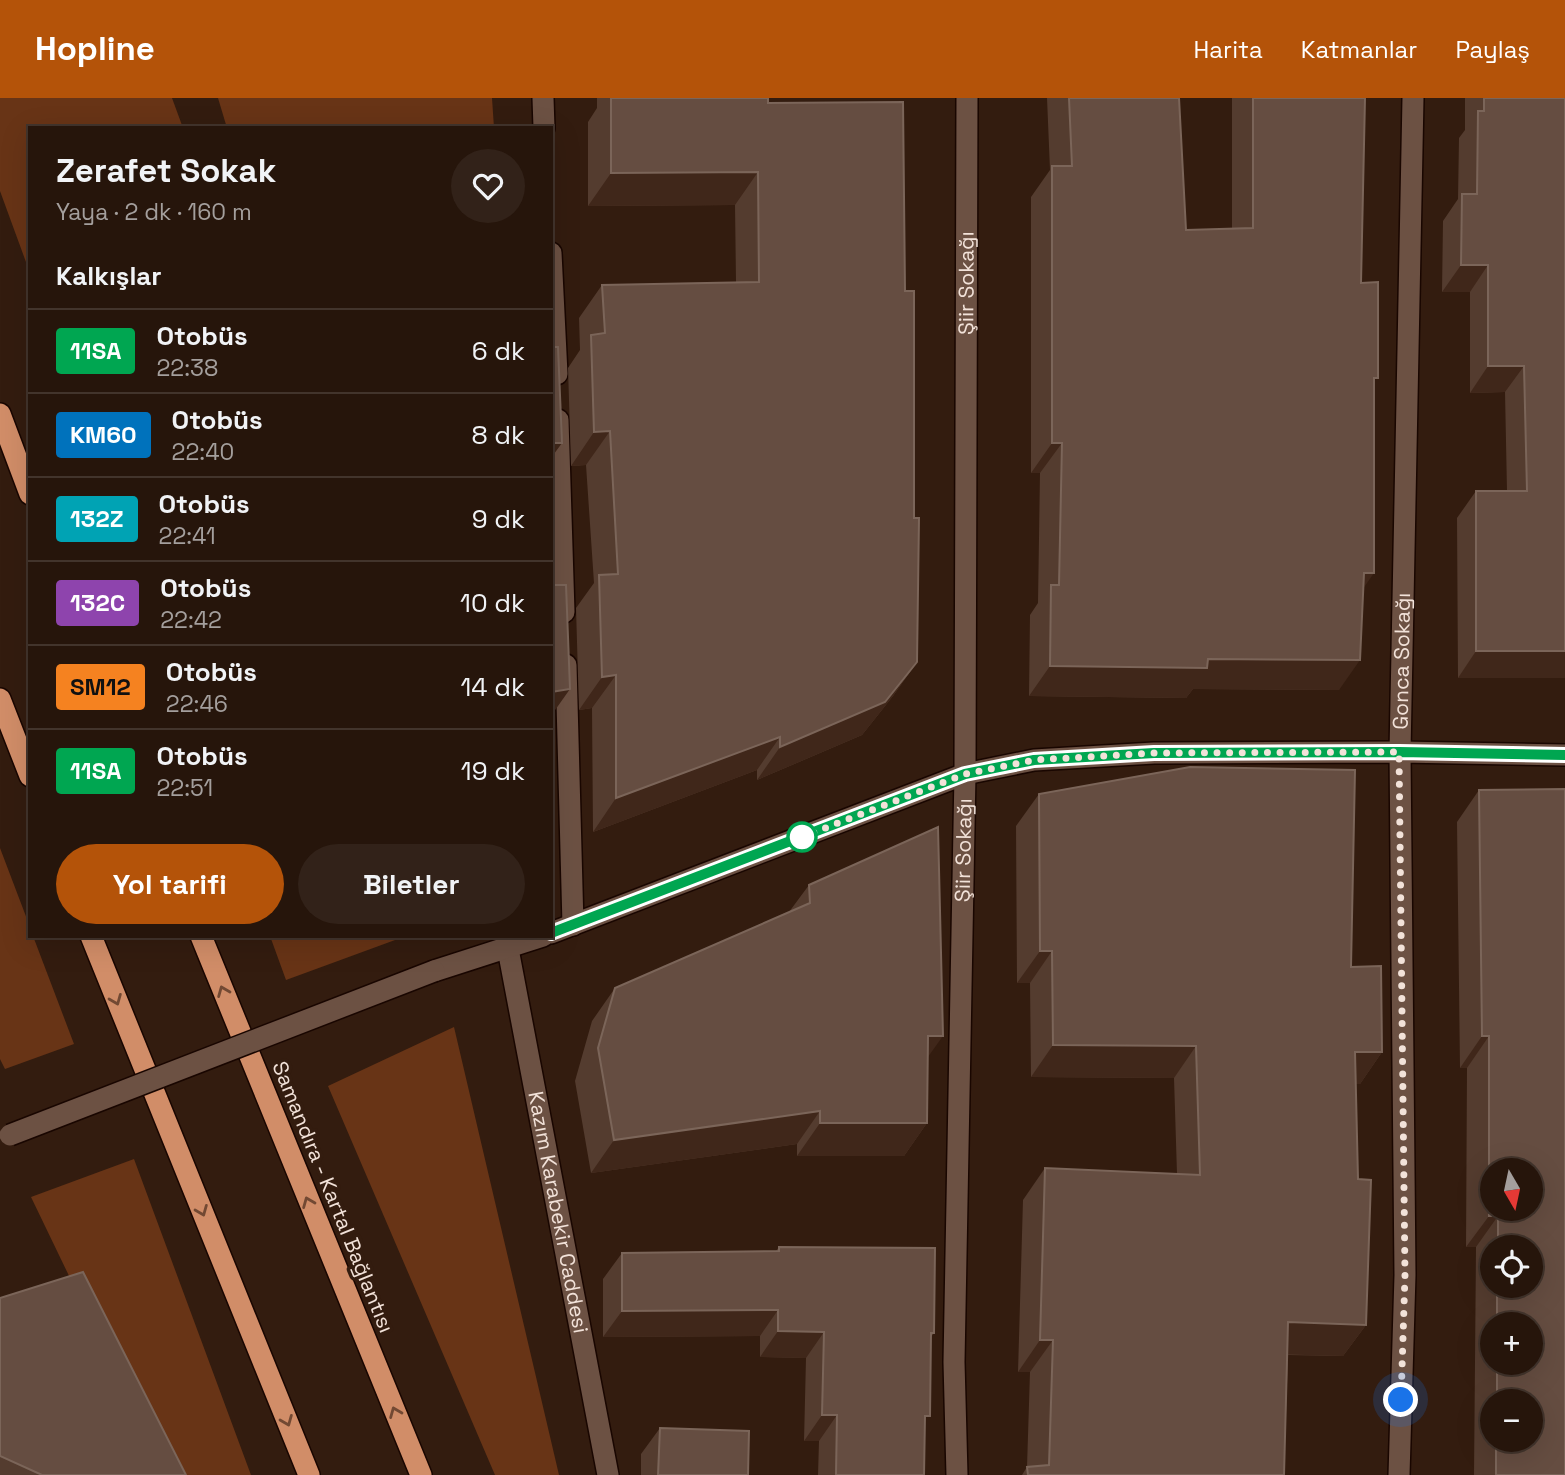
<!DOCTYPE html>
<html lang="tr">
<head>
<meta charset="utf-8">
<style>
	:root { --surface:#26150b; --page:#322219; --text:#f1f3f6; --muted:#a49f9d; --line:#42342c; --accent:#b45309 }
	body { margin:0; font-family:"Space Grotesk",sans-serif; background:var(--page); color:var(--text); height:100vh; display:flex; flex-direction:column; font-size:26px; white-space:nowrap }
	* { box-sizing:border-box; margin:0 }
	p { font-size:23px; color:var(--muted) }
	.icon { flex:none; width:38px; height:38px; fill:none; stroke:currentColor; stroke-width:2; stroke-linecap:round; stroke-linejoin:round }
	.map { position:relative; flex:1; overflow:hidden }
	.sheet { position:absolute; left:28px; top:28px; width:525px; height:812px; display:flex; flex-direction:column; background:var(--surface); border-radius:0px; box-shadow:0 7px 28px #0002,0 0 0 2px var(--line) }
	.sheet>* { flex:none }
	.badge { padding:0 14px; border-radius:5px; font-size:24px; line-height:46px }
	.needle { width:46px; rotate:171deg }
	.controls { position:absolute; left:1480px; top:1060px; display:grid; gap:14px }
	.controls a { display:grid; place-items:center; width:63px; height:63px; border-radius:50%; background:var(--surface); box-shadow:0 7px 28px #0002,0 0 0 2px var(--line); font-size:35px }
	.you { position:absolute; width:35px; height:35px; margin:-18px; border:5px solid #fff; border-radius:50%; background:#1a73e8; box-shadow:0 0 0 10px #1a73e833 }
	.map>.badge { position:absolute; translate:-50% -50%; box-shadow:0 0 0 4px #fff }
	h2 { padding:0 28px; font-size:26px; line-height:63px }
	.round { display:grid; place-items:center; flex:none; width:74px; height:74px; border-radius:37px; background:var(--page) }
	.headline { display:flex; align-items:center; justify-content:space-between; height:119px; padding:0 28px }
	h1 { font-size:33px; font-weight:800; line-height:52px }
	.primary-button { display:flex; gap:14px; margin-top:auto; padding:14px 28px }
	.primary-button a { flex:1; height:80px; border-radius:42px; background:var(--accent); color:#fff; font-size:28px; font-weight:800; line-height:80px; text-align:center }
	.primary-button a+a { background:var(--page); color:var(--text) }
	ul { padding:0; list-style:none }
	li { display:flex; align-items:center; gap:21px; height:84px; padding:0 28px; border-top:2px solid var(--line) }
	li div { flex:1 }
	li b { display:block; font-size:26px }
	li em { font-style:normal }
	li .badge { min-width:77px; font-weight:700; text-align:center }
	header { display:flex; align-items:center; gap:42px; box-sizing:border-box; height:98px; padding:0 35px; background:var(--accent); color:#fff }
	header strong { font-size:33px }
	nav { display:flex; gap:38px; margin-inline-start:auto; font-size:24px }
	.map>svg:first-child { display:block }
</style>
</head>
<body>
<header>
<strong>Hopline</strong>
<nav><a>Harita</a><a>Katmanlar</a><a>Paylaş</a></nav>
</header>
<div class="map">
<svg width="1565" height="1377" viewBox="0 0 1565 1377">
	<rect width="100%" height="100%" fill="#331c0f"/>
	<path fill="#683416" d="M 0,0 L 172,0 L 183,30 L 30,30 L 30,175 L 0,93 Z
		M 218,0 L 492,0 L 494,30 L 227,30 Z
		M 0,750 L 30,829 L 30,838 L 33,838 L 74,946 L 5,971 L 0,961 Z
		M 270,838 L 406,838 L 286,882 Z
		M 454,929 L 559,1377 L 495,1377 L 328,988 Z
		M 134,1061 L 251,1377 L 165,1377 L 31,1099 Z"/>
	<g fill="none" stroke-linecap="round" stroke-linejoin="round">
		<g stroke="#190600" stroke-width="24">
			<g id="street">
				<path d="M 543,0 L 544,30"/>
				<path d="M 551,155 L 557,276"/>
				<path d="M 558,322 L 564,514"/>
				<path d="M 566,567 L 573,827"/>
				<path id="s1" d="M 508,851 L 608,1377"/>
				<path id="s2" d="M 957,1377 L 954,1264 L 965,676 L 967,0"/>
				<path id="s3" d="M 1399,1377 L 1405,1177 L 1400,654 L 1413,0"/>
			</g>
		</g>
		<g stroke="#190600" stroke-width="24">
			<path id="secondary" d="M 551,835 L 965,676 L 1034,662 L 1154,655 L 1400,654 L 1565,657
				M 434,873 L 543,838"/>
		</g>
		<g stroke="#190600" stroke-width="24">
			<path id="highway" d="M 0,316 L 30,396
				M 0,601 L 30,678
				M 91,838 L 309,1377
				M 201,838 L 421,1377"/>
		</g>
		<use href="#street" stroke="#6c5143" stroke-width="21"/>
		<use href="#secondary" stroke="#6c5143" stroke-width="21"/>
		<use href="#highway" stroke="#d18d68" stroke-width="21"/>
		<g stroke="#190600" stroke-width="24" stroke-linecap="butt">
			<path id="secondary-bridge" d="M 10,1037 L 434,873"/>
		</g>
		<use href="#secondary-bridge" stroke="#6c5143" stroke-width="21"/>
	</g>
	<path fill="#543c2f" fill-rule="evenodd" d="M 597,0 L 768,0 L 768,5 L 905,193 L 914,420 L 917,564 L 893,598 L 862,637 L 757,682 L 757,672 L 593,734 L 592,610 L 579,612 L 576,510 L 594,485 L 586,367 L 571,368 L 568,270 L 580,252 L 579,220 L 602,187 L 736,184 L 735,107 L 588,108 L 588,24 L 597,10 Z
		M 1047,0 L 1179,0 L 1186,132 L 1232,130 L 1232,0 L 1365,0 L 1361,185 L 1374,286 L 1364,489 L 1339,592 L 1193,591 L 1186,600 L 1029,598 L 1030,517 L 1038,505 L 1040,375 L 1031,375 L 1031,99 L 1050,72 Z
		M 1465,0 L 1565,0 L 1565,580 L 1458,580 L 1457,420 L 1476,393 L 1507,393 L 1505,294 L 1470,295 L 1470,194 L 1442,194 L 1443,123 L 1458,101 L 1459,40 L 1465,32 Z
		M 1479,692 L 1565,1377 L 1474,1377 L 1476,1149 L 1466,1149 L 1467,970 L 1460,970 L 1457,724 ZM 1493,1150 L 1531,1150 L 1531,1188 L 1493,1188 ZM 1493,1227 L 1531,1227 L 1531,1265 L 1493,1265 ZM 1493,1304 L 1531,1304 L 1531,1342 L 1493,1342 Z
		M 1039,696 L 1351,869 L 1382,954 L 1360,986 L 1356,986 L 1358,1081 L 1366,1227 L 1343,1258 L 1288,1257 L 1284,1377 L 1022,1377 L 1027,1369 L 1030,1274 L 1018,1274 L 1023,1102 L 1045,1070 L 1177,1076 L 1174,980 L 1031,979 L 1030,885 L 1017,885 L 1016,728 Z
		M 809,787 L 927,960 L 927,1025 L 904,1058 L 797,1058 L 797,1046 L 591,1075 L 575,983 L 592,923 L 615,890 L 789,814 Z
		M 779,1149 L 934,1235 L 931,1239 L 925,1324 L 924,1377 L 818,1377 L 819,1343 L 804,1343 L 806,1260 L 760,1259 L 760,1238 L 603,1239 L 603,1181 L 622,1155 L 776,1153 Z
		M 0,1200 L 186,1377 L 0,1377 Z
		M 660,1330 L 748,1377 L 641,1377 L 641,1356 Z"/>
	<path fill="#40271a" d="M 758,74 L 735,107 L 588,108 L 611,75 Z
		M 1461,167 L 1488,167 L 1470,194 L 1442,194 Z
		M 1488,268 L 1524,268 L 1505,294 L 1470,295 Z
		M 610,333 L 586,367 L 571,368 L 594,334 Z
		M 551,345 L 562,345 L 551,360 Z
		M 1052,345 L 1062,345 L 1040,375 L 1031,375 Z
		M 1364,475 L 1374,475 L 1353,505 Z
		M 1476,553 L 1565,553 L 1565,580 L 1458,580 Z
		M 1208,561 L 1360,562 L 1339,592 L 1193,591 L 1186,600 L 1029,598 L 1050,568 Z
		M 917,564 L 893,598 L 862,637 L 757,682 L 780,649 Z
		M 616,577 L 592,610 L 579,612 L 602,579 Z
		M 570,591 L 553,615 L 551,615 L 551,594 Z
		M 780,639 L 757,672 L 593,734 L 616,700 Z
		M 1040,853 L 1052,853 L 1030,885 L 1017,885 Z
		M 928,938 L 943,938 L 920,970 Z
		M 1482,938 L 1489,938 L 1467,970 L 1460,970 Z
		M 1053,947 L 1196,948 L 1174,980 L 1031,979 Z
		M 1355,954 L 1382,954 L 1360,986 L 1333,986 Z
		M 820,1013 L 797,1046 L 591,1075 L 614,1042 Z
		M 820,1025 L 927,1025 L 904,1058 L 797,1058 Z
		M 1489,1118 L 1498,1118 L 1476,1149 L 1466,1149 Z
		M 778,1212 L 760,1238 L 603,1239 L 622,1213 Z
		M 1288,1224 L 1366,1227 L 1343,1258 L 1266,1256 Z
		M 778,1233 L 824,1234 L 806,1260 L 760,1259 Z
		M 1040,1242 L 1053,1242 L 1030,1274 L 1018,1274 Z
		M 822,1317 L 837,1317 L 819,1343 L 804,1343 Z"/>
	<path fill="#654d41" stroke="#7b6559" stroke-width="2" fill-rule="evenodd" d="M 611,0 L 768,0 L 768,5 L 903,4 L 905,193 L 914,193 L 914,420 L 919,420 L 917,564 L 885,604 L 780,649 L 780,639 L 616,700 L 616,577 L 602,579 L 599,477 L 618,476 L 610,333 L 594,334 L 591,237 L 605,235 L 602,187 L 759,184 L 758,74 L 611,75 Z
		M 1069,0 L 1179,0 L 1186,132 L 1253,130 L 1253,0 L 1365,0 L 1361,185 L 1378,184 L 1378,280 L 1374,280 L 1374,475 L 1364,475 L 1360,562 L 1208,561 L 1207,570 L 1050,568 L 1051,487 L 1059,487 L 1062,345 L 1052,345 L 1052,68 L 1072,68 Z
		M 1484,0 L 1565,0 L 1565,553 L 1476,553 L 1476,393 L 1527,393 L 1524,268 L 1488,268 L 1488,167 L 1461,167 L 1462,96 L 1477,96 L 1478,13 L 1484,13 Z
		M 551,249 L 558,249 L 562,345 L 551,345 Z
		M 551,487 L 566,487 L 570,591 L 551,594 Z
		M 1190,669 L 1355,672 L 1351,869 L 1381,868 L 1382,954 L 1355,954 L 1358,1081 L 1371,1082 L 1366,1227 L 1288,1224 L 1284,1377 L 1028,1377 L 1027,1369 L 1049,1367 L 1053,1242 L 1040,1242 L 1045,1070 L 1200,1077 L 1196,948 L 1053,947 L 1052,853 L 1040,853 L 1039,696 Z
		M 1565,691 L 1565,1377 L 1496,1377 L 1496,1342 L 1531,1342 L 1531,1304 L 1497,1304 L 1497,1265 L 1531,1265 L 1531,1227 L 1497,1227 L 1497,1188 L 1531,1188 L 1531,1150 L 1498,1150 L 1498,1118 L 1489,1118 L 1489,938 L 1482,938 L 1479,692 ZM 1493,1073 L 1531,1073 L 1531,1111 L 1493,1111 Z
		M 938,729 L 943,938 L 928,938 L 927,1025 L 820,1025 L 820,1013 L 614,1042 L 598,950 L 615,890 L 810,805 L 809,787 Z
		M 779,1149 L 935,1150 L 934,1235 L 931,1235 L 930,1318 L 925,1318 L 924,1377 L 836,1377 L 837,1317 L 822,1317 L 824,1234 L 778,1233 L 778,1212 L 622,1213 L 622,1155 L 779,1153 Z
		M 83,1174 L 186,1377 L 42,1377 L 0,1358 L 0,1200 Z
		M 660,1330 L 749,1333 L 748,1377 L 658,1377 Z"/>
	<defs><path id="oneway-chevron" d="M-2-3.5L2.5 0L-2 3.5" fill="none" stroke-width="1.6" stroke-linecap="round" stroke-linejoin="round" transform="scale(1.75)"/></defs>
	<g stroke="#724933">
		<use href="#oneway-chevron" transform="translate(223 893) rotate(-112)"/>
		<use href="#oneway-chevron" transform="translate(116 902) rotate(68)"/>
		<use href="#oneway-chevron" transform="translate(308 1104) rotate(-112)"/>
		<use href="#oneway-chevron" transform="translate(202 1113) rotate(68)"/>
		<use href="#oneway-chevron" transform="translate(395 1314) rotate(-112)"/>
		<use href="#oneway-chevron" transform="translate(287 1323) rotate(68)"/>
	</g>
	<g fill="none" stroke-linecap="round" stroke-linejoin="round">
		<g stroke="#fff" stroke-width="16">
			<path id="line" d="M 551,835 L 965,676 L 1034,662 L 1154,655 L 1399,654 L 1565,657"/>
		</g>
		<use href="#line" stroke="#00a651" stroke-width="10"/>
		<path stroke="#f2e2d9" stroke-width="7" stroke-dasharray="0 12.6" d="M 802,739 L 965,676 L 1034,662 L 1154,655 L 1399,654 L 1405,1177 L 1401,1302"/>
	</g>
	<circle fill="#fff" stroke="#00a651" stroke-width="3.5" cx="802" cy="739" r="14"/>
	<g text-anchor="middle" stroke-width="7" stroke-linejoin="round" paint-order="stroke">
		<g font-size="21" fill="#f2e2d9" stroke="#331c0f">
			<text dy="7" stroke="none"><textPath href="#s2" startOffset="1192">Şiir Sokağı</textPath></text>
			<text dy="7" stroke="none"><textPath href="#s3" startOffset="814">Gonca Sokağı</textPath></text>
			<text dy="7" stroke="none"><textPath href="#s2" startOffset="625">Şiir Sokağı</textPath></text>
			<text transform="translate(333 1099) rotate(68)" y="7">Samandıra - Kartal Bağlantısı</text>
			<text dy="7" stroke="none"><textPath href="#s1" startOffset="268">Kazım Karabekir Caddesi</textPath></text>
		</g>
	</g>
</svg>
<div class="controls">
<a><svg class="needle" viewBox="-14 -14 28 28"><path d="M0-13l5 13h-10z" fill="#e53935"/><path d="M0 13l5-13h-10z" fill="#a49f9d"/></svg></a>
<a><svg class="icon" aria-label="locate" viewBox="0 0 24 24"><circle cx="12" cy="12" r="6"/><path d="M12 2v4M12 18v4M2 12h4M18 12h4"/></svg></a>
<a>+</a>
<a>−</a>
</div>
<div class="you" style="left:1401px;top:1302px"></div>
<section class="sheet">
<div class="headline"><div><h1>Zerafet Sokak</h1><p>Yaya · 2 dk · 160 m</p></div><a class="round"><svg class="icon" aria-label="heart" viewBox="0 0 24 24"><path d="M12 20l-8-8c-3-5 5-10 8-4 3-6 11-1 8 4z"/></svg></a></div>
<h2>Kalkışlar</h2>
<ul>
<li><span class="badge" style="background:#00a651;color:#fff">11SA</span><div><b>Otobüs</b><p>22:38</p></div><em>6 dk</em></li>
<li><span class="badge" style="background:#0072bc;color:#fff">KM60</span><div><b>Otobüs</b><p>22:40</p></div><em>8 dk</em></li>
<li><span class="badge" style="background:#00a3b4;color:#fff">132Z</span><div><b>Otobüs</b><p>22:41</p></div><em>9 dk</em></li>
<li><span class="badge" style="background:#8e44ad;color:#fff">132C</span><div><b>Otobüs</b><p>22:42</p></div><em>10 dk</em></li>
<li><span class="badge" style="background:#f58220;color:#111">SM12</span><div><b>Otobüs</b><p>22:46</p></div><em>14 dk</em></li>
<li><span class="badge" style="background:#00a651;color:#fff">11SA</span><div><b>Otobüs</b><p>22:51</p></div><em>19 dk</em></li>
</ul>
<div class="primary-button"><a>Yol tarifi</a><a>Biletler</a></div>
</section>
</div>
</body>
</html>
